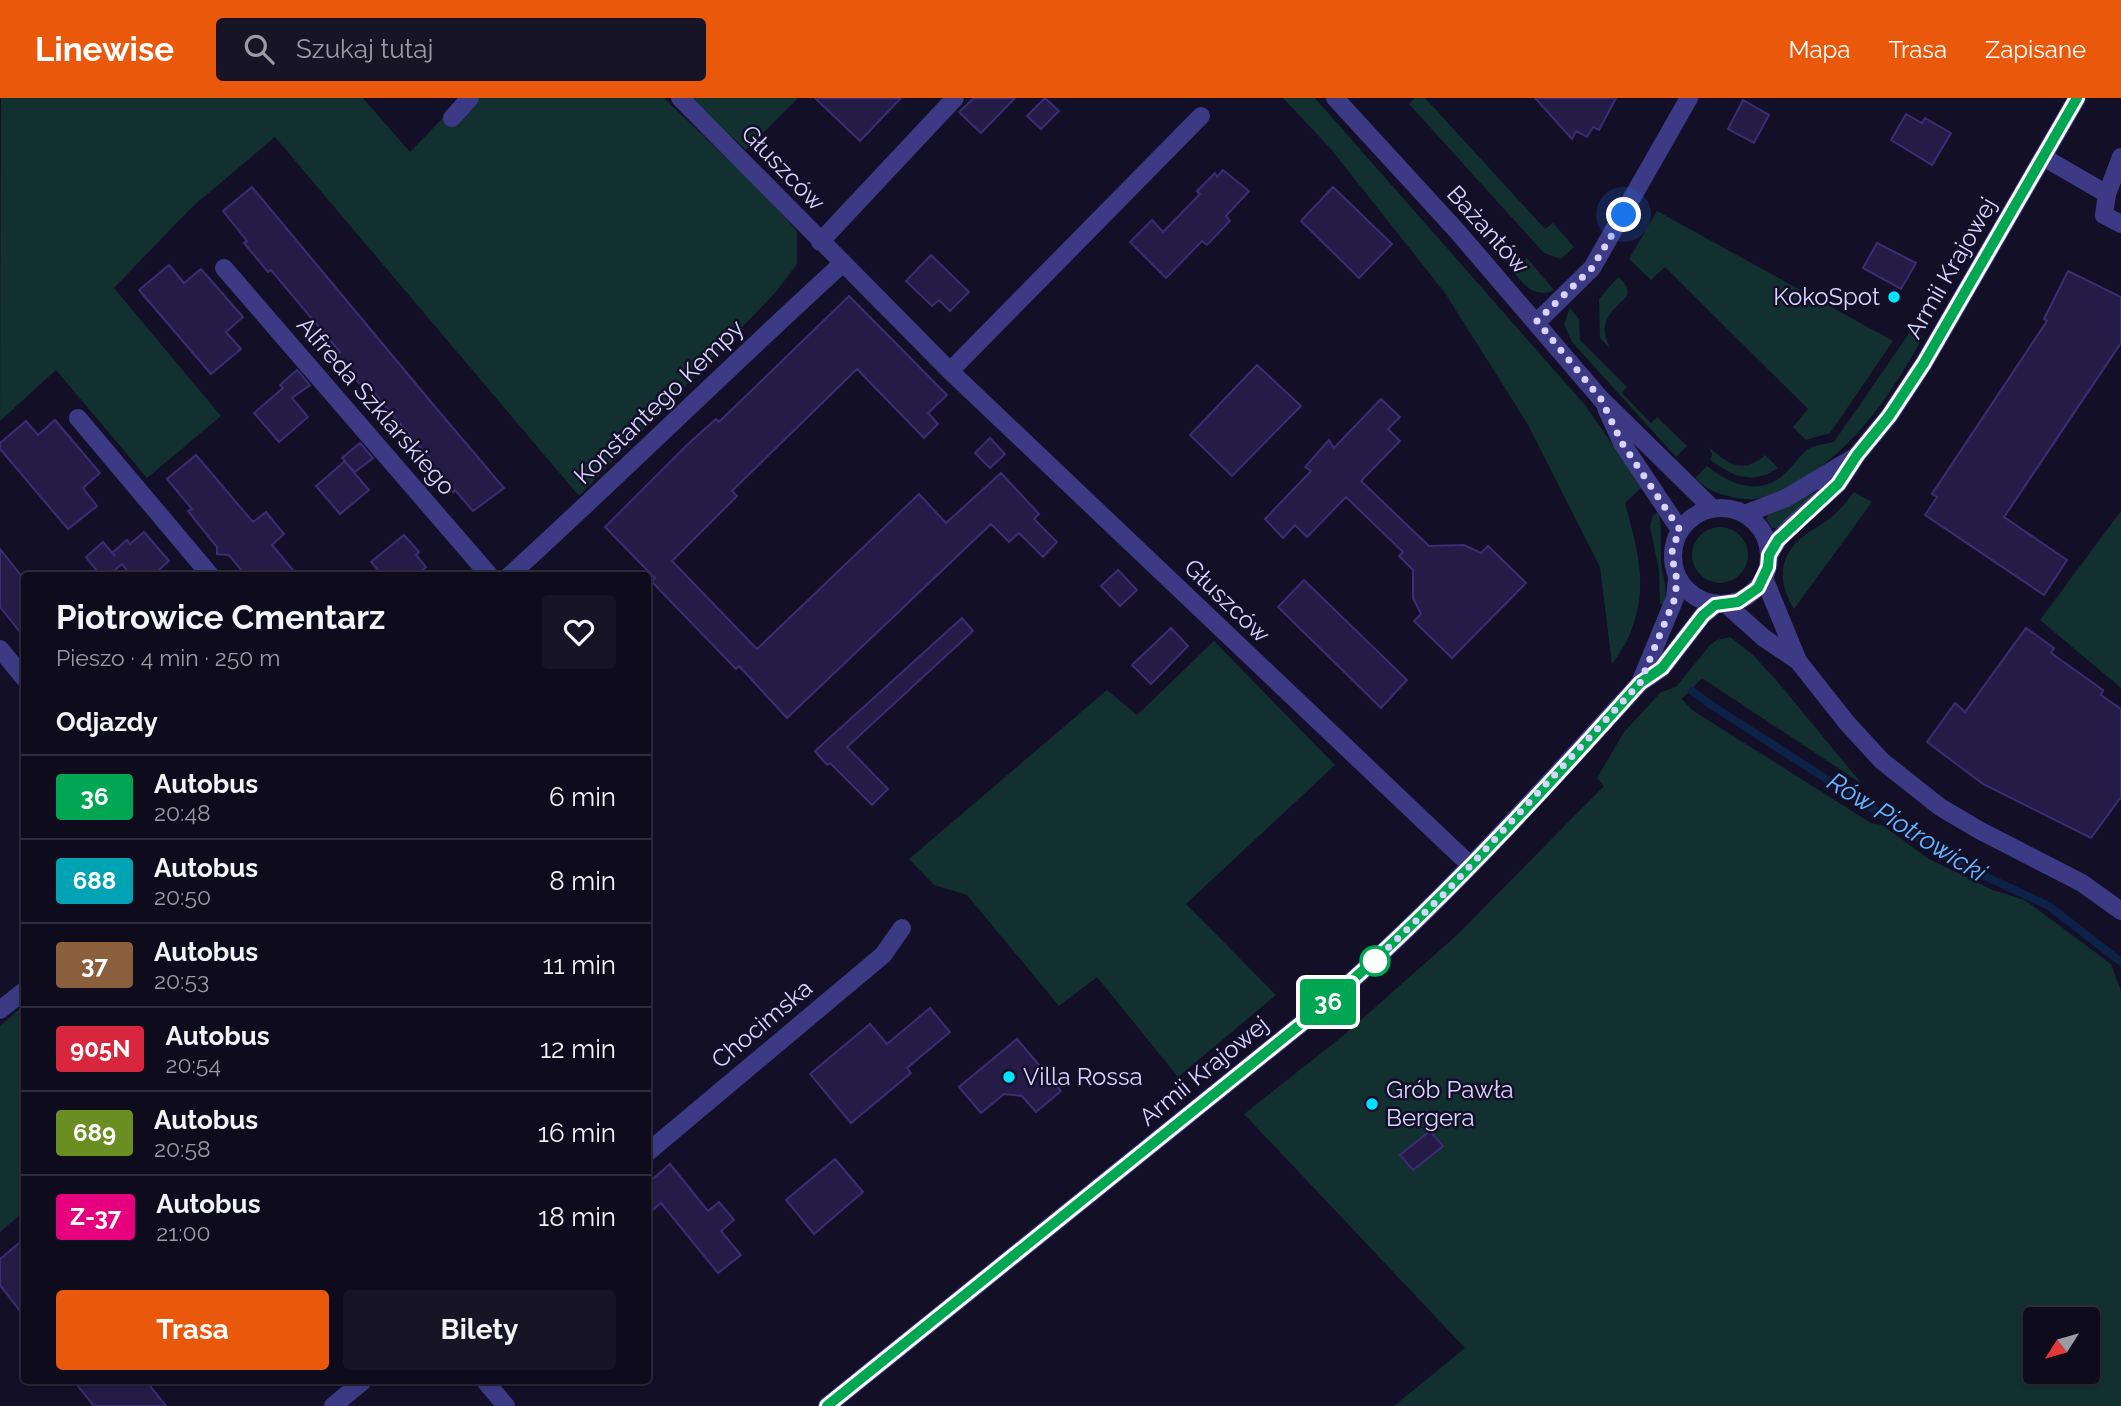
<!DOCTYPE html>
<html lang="pl">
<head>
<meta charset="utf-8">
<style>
	:root { --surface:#0e0b1c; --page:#171425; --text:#f1f3f6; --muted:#9b9ba3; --line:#2e2b3b; --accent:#ea580c }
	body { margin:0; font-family:Raleway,sans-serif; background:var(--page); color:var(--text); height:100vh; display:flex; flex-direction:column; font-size:26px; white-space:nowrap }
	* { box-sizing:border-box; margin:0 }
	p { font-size:23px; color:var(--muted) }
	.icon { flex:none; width:38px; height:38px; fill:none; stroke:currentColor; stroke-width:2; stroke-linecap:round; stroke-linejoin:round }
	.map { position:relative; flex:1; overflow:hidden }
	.details { position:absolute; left:21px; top:474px; width:630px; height:812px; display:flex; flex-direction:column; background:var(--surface); border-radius:7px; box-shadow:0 2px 5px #0004,0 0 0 2px var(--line) }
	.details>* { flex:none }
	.badge { padding:0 14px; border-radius:5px; font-size:24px; line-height:46px }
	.needle { width:46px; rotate:233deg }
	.tools { position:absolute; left:2023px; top:1209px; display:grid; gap:14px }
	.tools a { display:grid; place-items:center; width:77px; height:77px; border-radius:7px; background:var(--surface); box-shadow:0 2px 5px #0004,0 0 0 2px var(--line); font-size:35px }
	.you { position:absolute; width:35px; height:35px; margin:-18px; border:5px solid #fff; border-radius:50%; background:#1a73e8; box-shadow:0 0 0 10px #1a73e833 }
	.map>.badge { position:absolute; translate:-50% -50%; box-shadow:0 0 0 4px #fff }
	h2 { padding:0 35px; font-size:26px; line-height:63px }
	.round { display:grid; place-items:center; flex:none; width:74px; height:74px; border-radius:7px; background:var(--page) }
	.summary { display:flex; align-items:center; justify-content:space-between; height:119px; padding:0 35px }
	h1 { font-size:33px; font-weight:700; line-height:52px }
	.action { display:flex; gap:14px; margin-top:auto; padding:14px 35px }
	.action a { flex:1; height:80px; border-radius:7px; background:var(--accent); color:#fff; font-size:28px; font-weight:700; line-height:80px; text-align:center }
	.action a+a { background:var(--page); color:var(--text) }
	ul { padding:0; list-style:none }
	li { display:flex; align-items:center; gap:21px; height:84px; padding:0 35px; border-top:2px solid var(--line) }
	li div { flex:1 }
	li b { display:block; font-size:26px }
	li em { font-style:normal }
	li .badge { min-width:77px; font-weight:700; text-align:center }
	header { display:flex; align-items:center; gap:42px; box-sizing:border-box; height:98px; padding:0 35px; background:var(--accent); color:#fff }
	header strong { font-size:33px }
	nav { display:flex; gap:38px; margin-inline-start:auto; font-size:24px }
	.search { width:490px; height:63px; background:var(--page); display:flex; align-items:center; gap:18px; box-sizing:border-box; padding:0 24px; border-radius:7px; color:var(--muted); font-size:26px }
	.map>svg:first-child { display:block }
</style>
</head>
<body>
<header>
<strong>Linewise</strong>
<div class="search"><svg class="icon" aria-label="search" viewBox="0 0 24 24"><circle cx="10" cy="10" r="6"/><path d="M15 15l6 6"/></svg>Szukaj tutaj</div>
<nav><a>Mapa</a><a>Trasa</a><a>Zapisane</a></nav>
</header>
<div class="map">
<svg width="2121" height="1308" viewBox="0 0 2121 1308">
	<rect width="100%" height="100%" fill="#130f26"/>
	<path fill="#12302f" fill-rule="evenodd" d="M 1,0 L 363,0 L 410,54 L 462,0 L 664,0 L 766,98 L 797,133 L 797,166 L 776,194 L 579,398 L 275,39 L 191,110 L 114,190 L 221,318 L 147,380 L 56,272 L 0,323 Z
		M 690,0 L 798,0 L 746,52 Z
		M 1283,0 L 1315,0 L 1585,307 L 1642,389 L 1625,405 C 1637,450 1649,487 1631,533 C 1627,545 1619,556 1612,566 L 1600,469 L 1527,325 L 1445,195 L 1330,50 Z
		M 1415,0 L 1425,0 L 1545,131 L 1553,125 L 1574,149 L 1561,161 L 1544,155 L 1409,6 Z
		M 1657,113 L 1893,243 L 1830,335 L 1806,342 L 1793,329 L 1808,311 L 1665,169 L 1651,182 L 1629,161 Z
		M 1527,160 L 1554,192 C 1534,201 1524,187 1513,173 Z
		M 1618,179 C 1625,185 1629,189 1627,198 C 1610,215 1597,225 1610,250 L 1600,240 L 1599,201 Z
		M 1570,210 L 1579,221 L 1580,242 L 1627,289 L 1622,295 L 1651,325 L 1657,319 L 1687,348 L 1676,359 L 1572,244 L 1564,226 Z
		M 1912,231 L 1923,239 C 1891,297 1855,350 1798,384 C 1777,397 1757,405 1732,399 C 1717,396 1706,391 1695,380 L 1707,368 C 1728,385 1756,398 1781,379 C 1791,371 1798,359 1808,351 C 1815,347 1826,346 1834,344 Z
		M 1709,349 C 1727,366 1743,377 1765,357 L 1778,370 C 1754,387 1732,379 1711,362 L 1712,356 Z
		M 1854,394 L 1872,404 L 1794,511 C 1779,487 1777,461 1800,441 C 1811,431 1825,426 1836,415 C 1843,409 1848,401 1854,394 Z
		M 1812,395 L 1814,397 L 1777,430 L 1772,430 L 1766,421 L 1768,416 Z
		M 2121,413 L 2121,590 L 2040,522 Z
		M 1658,414 C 1663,430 1660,442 1661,459 C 1661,477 1670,491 1663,509 L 1660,505 L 1659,473 L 1650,428 L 1653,418 Z
		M1692 457a28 28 0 1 1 56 0a28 28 0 1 1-56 0Z
		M 1730,539 L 1753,557 L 1777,583 L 1862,686 L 1702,580 L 1682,601 L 1692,612 L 1871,725 L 1882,727 L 1929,761 L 1993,792 L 2025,802 L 2111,866 L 2121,893 L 2121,1308 L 1394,1308 L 1465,1250 L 1244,1016 L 1344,937 L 1457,837 L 1604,688 L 1597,680 L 1624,634 L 1661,594 L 1676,589 L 1710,547 L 1717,542 ZM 2035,1222 L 2088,1222 L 2088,1274 L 2035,1274 Z
		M 1214,543 L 1335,667 L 1186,806 L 1276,897 L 1178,979 L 1097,879 L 1059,908 L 967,797 L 934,787 L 909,761 L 1107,592 L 1137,617 Z
		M 24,907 L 24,1114 L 0,1134 L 0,928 Z"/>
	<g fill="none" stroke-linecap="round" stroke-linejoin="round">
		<path stroke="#0c2248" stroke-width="8" d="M 1692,593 L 1711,607 L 1959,766 L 2049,808 L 2121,864"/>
	</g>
	<path fill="#241b47" stroke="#3b2d73" stroke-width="2" d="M 815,0 L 901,0 L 860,43 Z
		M 974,0 L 1015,0 L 981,35 L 959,14 Z
		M 1045,0 L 1059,13 L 1041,31 L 1027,18 Z
		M 1535,0 L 1616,0 L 1599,32 L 1593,29 L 1587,39 L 1576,33 L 1572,41 Z
		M 1743,2 L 1769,17 L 1754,45 L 1728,31 Z
		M 1906,16 L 1922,25 L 1925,20 L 1951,35 L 1932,67 L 1891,42 Z
		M 1223,72 L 1249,93 L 1226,118 L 1230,123 L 1207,147 L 1202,143 L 1166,180 L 1130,144 L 1152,122 L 1163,134 L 1200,96 L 1197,93 L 1215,75 L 1217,79 Z
		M 252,89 L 436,310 L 504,390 L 473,413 L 455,392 L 453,394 L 441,381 L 429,366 L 432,363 L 364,283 L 360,286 L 348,271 L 336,257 L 340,254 L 271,172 L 268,174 L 244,145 L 247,143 L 223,113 Z
		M 1333,89 L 1392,146 L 1359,180 L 1301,123 Z
		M 1877,145 L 1916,165 L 1901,191 L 1863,170 Z
		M 931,157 L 969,194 L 950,213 L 939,202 L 932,208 L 906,183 Z
		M 169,167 L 184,185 L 201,171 L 243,219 L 226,234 L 241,251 L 211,276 L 139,192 Z
		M 2068,173 L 2121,199 L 2121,245 L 2004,419 L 2067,462 L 2044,497 L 1925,417 L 1937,399 L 1932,396 L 2047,223 L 2044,221 Z
		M 849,198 L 947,297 L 928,315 L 938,326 L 924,340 L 857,271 L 732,393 L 737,398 L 672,463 L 757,551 L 919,396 L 946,425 L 1001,375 L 1039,416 L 1034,421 L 1057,444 L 1043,459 L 1019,435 L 1009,444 L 991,426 L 787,620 L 739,568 L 736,571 L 652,484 L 655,480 L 605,429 L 687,347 L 716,321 L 719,324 Z
		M 1257,267 L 1301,308 L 1232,378 L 1190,337 Z
		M 297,272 L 310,287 L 292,300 L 308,319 L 279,344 L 254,315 L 283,290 L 280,287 Z
		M 1381,301 L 1400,319 L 1388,331 L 1400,343 L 1361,383 L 1429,448 L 1464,447 L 1481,455 L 1488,448 L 1526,485 L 1452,560 L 1414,523 L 1421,516 L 1413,500 L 1413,472 L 1399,458 L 1403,454 L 1346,399 L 1307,439 L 1295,427 L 1283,440 L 1265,421 L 1311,373 L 1305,369 L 1329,342 L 1334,350 Z
		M 55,322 L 100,375 L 83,390 L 97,408 L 68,431 L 0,351 L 0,345 L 26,323 L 38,337 Z
		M 990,340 L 1005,356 L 990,370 L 975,355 Z
		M 360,345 L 373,360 L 355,374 L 345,364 L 369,392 L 340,416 L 316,388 L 345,363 L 342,360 Z
		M 196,357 L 253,424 L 266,414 L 284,436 L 272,447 L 298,478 L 246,478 L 229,457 L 217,456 L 217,449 L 188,413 L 192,411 L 167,381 Z
		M 144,434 L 169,463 L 152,478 L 131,478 L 122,466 L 108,478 L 101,478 L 86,459 L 103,444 L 115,458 L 112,455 L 127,442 L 130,446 Z
		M 404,437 L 419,454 L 416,457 L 426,469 L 415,478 L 383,478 L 371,464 Z
		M 0,451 L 24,481 L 24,539 L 0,509 Z
		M 1118,472 L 1137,492 L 1120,508 L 1101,488 Z
		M 1304,482 L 1407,582 L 1381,610 L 1278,509 Z
		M 962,520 L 973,533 L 847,649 L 888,691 L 872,707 L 830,665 L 827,667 L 815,653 Z
		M 1171,530 L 1188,548 L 1151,586 L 1132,567 Z
		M 2026,530 L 2054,550 L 2051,555 L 2103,592 L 2101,597 L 2121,611 L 2121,699 L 2091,740 L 1983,686 L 1927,644 L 1955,605 L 1965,614 Z
		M 930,910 L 950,934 L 907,970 L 911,975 L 851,1025 L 810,976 L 870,926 L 887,946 Z
		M 1017,941 L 1061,993 L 1036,1014 L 1022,998 L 1004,996 L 981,1015 L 959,989 Z
		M 1430,1033 L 1443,1048 L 1413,1072 L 1400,1057 Z
		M 835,1061 L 863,1094 L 814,1136 L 786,1102 Z
		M 670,1066 L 708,1113 L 719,1104 L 734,1122 L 721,1133 L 741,1157 L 718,1175 L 661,1105 L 648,1116 L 648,1085 Z
		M 24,1141 L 24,1218 L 0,1187 L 0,1161 Z
		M 74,1283 L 146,1283 L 166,1308 L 94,1308 Z"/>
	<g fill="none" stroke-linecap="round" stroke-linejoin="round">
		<path stroke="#3d3a85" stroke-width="18" d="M 680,0 L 950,273 L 1470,767
			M 452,20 L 470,0
			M 2043,59 L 2107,96
			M 2121,59 L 2107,96 L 2104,117 L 2121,126
			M 820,144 L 955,0
			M 224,170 L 490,478
			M 1537,224 L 1592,170 L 1689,0
			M 950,273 L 1201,18
			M 78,320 L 211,478
			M 509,478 C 622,375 730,268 843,165
			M 1764,480 L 1798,563 L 1847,625 L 1882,663 L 1940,709 L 1979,732 L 2082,785 L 2121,813
			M 1727,507 L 1764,540 L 1798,563
			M 0,551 L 24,580
			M 0,912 L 24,893
			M 648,1054 L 883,857 L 902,830
			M 485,1283 L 506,1308
			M 333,1308 L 363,1283"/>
		<path stroke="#3d3a85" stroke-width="18" d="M 1335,0 L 1457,133 L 1601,301 L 1713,411
			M 1606,310 L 1622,345 L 1680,432
			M1673 458a48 48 0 1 1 96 0a48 48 0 1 1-96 0Z
			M 1745,416 L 1786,400 L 1853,360
			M 1769,457 L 1778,442 L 1790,429 L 1838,386 L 1857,357 L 1889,318 L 1924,265 L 2077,0
			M 1640,585 L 1675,500 L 1677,481
			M 827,1308 L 1322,909 C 1437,810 1538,697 1640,585 L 1662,570 L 1703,517 L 1715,507"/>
	</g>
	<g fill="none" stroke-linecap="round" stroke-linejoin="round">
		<g stroke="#fff" stroke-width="16">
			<path id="line" d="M 827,1308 L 1322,909 C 1436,810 1539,698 1640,585 L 1662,570 L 1703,517 L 1715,507 L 1738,504 L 1758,490 L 1768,469 L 1769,457 L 1778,442 L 1838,386 L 1857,357 L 1889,318 L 1924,265 L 2077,0"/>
		</g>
		<use href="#line" stroke="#00a651" stroke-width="10"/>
		<path stroke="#d9d4ff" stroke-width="7" stroke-dasharray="0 12.6" d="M 1375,863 L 1368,869 L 1445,795 L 1640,585 L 1675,500 L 1677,481 L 1674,471 L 1672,451 L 1680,432 L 1622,345 L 1601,301 L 1537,223 L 1592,170 L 1624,117"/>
	</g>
	<g fill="#00e5ff" stroke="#130f26" stroke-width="2.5">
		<circle cx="1894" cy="199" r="7"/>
		<circle cx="1009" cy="979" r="7"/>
		<circle cx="1372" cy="1006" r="7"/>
	</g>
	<circle fill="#fff" stroke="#00a651" stroke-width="3.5" cx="1375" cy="863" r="14"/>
	<g text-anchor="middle" stroke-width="5" stroke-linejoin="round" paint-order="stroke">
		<g font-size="24" fill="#d9d4ff" stroke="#130f26">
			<text transform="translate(783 70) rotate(46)" y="8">Głuszców</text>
			<text transform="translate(1488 132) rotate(48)" y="8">Bażantów</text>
			<text transform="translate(1951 170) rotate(-60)" y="8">Armii Krajowej</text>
			<text transform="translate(659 304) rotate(-44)" y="8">Konstantego Kempy</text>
			<text transform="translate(376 308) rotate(49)" y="8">Alfreda Szklarskiego</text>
			<text transform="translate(1227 503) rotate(44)" y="8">Głuszców</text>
			<text transform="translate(762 926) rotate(-40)" y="8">Chocimska</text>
			<text transform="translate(1204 973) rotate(-39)" y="8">Armii Krajowej</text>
		</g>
		<g font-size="24" fill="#d9d4ff" stroke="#130f26" text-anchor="start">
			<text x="1880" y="207" text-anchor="end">KokoSpot</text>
			<text x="1023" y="987">Villa Rossa</text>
			<text x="1386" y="1000">Grób Pawła<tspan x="1386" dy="28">Bergera</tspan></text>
		</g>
		<g font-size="26" font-style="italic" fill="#62b6ff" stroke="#130f26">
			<text transform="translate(1907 729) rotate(32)" y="9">Rów Piotrowicki</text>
		</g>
	</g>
</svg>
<div class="tools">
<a><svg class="needle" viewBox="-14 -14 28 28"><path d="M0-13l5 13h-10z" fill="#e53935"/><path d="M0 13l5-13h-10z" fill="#9b9ba3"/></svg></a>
</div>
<div class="you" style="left:1624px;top:117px"></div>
<b class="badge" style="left:1328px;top:904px;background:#00a651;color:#fff">36</b>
<section class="details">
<div class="summary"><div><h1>Piotrowice Cmentarz</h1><p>Pieszo · 4 min · 250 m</p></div><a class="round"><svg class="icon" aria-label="heart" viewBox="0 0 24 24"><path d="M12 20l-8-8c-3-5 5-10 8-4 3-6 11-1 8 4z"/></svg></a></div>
<h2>Odjazdy</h2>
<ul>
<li><span class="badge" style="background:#00a651;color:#fff">36</span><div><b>Autobus</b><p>20:48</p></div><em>6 min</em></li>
<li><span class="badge" style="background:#00a3b4;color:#fff">688</span><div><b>Autobus</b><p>20:50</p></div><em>8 min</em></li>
<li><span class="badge" style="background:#8b5e3c;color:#fff">37</span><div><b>Autobus</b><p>20:53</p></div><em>11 min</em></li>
<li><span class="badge" style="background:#d7263d;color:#fff">905N</span><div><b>Autobus</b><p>20:54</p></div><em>12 min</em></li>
<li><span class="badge" style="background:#6b8e23;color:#fff">689</span><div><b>Autobus</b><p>20:58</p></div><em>16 min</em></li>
<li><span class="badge" style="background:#e6007e;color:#fff">Z-37</span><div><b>Autobus</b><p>21:00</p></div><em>18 min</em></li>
</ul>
<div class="action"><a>Trasa</a><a>Bilety</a></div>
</section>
</div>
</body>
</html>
